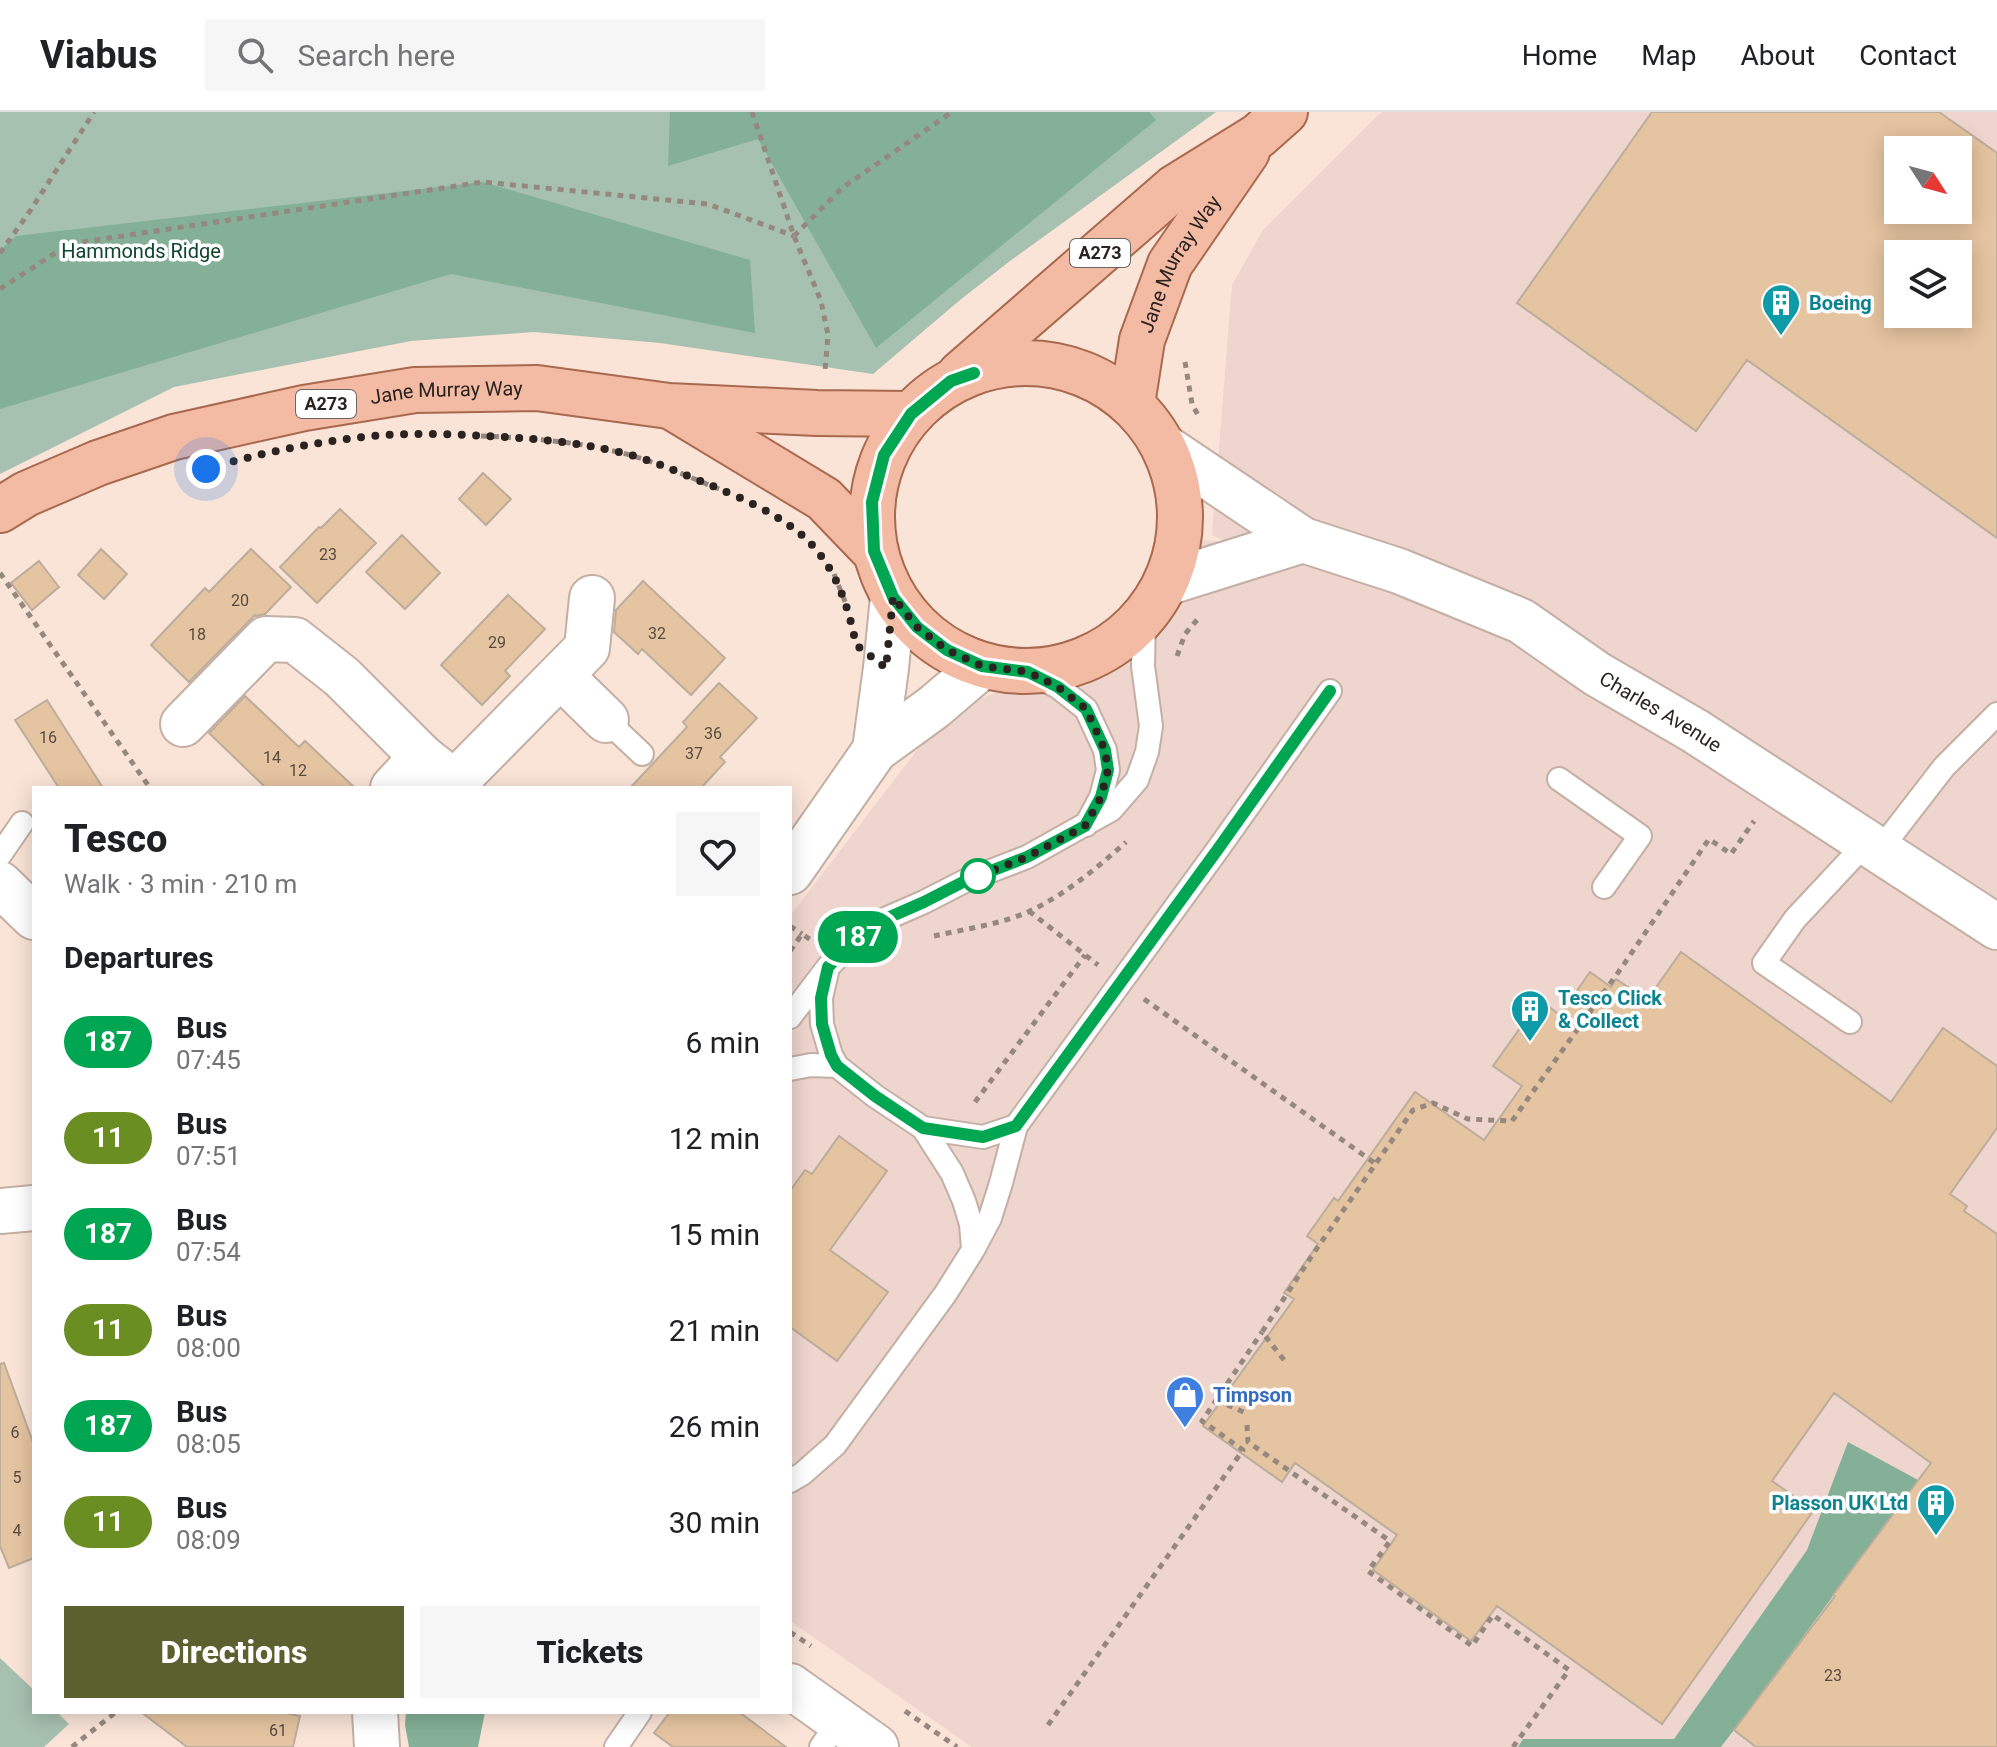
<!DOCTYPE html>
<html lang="en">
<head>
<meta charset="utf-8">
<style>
	:root { --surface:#fff; --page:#f6f6f6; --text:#202124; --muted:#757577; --line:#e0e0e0; --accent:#5c602e }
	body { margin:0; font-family:Roboto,sans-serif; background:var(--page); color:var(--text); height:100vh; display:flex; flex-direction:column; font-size:30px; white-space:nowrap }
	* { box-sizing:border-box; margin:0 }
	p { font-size:26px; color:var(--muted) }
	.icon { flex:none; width:44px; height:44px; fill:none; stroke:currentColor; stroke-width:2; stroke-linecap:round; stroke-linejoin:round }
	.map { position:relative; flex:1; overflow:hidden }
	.sheet { position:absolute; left:32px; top:674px; width:760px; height:928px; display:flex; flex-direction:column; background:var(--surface); border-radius:0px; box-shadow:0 4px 20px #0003 }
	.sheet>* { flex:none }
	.badge { padding:0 16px; border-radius:26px; font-size:28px; line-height:52px }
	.needle { width:52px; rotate:126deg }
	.buttons { position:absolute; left:1884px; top:24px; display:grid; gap:16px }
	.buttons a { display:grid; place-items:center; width:88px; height:88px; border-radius:0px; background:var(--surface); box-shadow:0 4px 20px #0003; font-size:40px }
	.you { position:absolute; width:40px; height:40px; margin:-20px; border:6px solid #fff; border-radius:50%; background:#1a73e8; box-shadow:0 0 0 12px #1a73e833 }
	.map>.badge { position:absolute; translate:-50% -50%; box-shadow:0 0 0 4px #fff }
	h2 { padding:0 32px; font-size:30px; line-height:72px }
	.round { display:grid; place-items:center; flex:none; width:84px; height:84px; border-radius:0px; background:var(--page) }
	.headline { display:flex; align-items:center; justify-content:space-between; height:136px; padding:0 32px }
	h1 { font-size:38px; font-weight:800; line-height:60px }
	.action { display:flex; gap:16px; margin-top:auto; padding:16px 32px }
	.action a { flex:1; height:92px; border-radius:0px; background:var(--accent); color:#fff; font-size:32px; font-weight:800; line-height:92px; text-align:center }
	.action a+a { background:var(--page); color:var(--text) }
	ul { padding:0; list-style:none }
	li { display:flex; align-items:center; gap:24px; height:96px; padding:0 32px }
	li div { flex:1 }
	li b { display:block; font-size:30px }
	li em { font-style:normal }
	li .badge { min-width:88px; font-weight:700; text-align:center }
	header { display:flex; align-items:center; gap:48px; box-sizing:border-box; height:112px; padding:0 40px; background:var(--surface); border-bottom:2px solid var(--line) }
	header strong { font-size:38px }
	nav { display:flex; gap:44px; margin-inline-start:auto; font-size:28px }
	.search { width:560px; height:72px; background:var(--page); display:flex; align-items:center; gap:20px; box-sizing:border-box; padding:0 28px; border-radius:0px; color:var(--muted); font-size:30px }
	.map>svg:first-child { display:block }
</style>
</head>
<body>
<header>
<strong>Viabus</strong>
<div class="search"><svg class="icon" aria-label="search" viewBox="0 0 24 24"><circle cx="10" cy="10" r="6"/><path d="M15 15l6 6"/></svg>Search here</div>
<nav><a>Home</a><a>Map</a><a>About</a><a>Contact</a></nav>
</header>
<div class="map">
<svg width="1997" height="1635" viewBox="0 0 1997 1635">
	<rect width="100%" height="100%" fill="#fae4d8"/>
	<path fill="#eed5ce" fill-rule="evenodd" d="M 1383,0 L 1997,0 L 1997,1635 L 1721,1635 L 1918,1369 L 1849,1331 L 1807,1438 L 1674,1627 L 1523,1627 L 1518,1635 L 972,1635 L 790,1509 L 790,804 L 940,608 L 977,588 L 1115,531 L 1179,424 L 1232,432 L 1212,423 L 1232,173 L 1263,118 L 1377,4 ZM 1898,38 L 1958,38 L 1958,98 L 1898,98 ZM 1898,142 L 1958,142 L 1958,202 L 1898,202 Z"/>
	<path fill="#a7c1b1" d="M 0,0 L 1216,0 L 1010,149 L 960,188 L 873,262 L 660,231 L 534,220 L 411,229 L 174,275 L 0,362 Z
		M 0,1546 L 34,1578 L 34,1600 L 57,1600 L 69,1612 L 44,1635 L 0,1635 Z"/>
	<path fill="#84b097" d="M 670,0 L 1149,0 L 1156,8 L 876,236 L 758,27 L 668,54 Z
		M 483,70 L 750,148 L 755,221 L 451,162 L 0,297 L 0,138 L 16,124 Z
		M 1848,1330 L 1918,1368 C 1852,1457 1788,1547 1721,1635 L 1518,1635 L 1523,1627 L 1674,1627 L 1807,1438 Z
		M 406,1600 L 485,1600 L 478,1635 L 409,1635 L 405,1613 Z"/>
	<path fill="#e5c4a1" stroke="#bcad9c" stroke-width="2" fill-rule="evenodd" d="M 1652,0 L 1939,0 L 1997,41 L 1997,426 L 1747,248 L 1696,319 L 1517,191 ZM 1898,38 L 1958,38 L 1958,98 L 1898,98 ZM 1898,142 L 1958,142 L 1958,202 L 1898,202 Z
		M 483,361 L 511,387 L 486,413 L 459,387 Z
		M 340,397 L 376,431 L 317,491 L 280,455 L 319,415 L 321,416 Z
		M 402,423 L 440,461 L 405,497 L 366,460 Z
		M 101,437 L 127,462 L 104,487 L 78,463 Z
		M 251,437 L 291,475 L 265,502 L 256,504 L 255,503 L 189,570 L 151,533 L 205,476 L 209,480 Z
		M 39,449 L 59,475 L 32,498 L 11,471 Z
		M 643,469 L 725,546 L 691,583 L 642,537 L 638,542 L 614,520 L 616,498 Z
		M 508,483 L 545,517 L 505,559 L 510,564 L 482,593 L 441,553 Z
		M 719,571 L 757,606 L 720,645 L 725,650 L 701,676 L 630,676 L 687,615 L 683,610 Z
		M 245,584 L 299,635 L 305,629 L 355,676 L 266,676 L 209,621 Z
		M 47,588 L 103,676 L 59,676 L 15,608 Z
		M 1681,840 L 1891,990 L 1943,916 L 1997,954 L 1997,1016 L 1950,1082 L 1967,1094 L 1964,1099 L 1997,1122 L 1997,1635 L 1756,1635 L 1734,1618 L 1835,1484 L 1833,1483 L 1931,1351 L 1834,1281 L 1772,1369 L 1814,1398 L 1662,1612 L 1497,1494 L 1471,1529 L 1373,1458 L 1397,1423 L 1295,1351 L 1282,1370 L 1203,1314 L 1294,1187 L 1284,1181 L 1318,1132 L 1307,1124 L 1334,1086 L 1338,1089 L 1415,980 L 1484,1028 L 1522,974 L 1493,954 L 1540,888 L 1560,903 L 1590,860 L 1611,875 L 1616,867 L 1647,888 Z
		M 839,1024 L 887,1059 L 830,1138 L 888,1180 L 837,1249 L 790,1215 L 790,1079 L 805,1058 L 812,1062 Z
		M 4,1251 L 34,1333 L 34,1446 L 9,1456 L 0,1434 L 0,1252 Z
		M 141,1600 L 281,1600 L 300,1604 L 293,1635 L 187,1635 Z
		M 670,1600 L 739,1600 L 786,1635 L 673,1635 L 654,1621 Z"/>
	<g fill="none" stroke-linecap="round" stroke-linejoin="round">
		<g stroke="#c4afa4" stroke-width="26">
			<path id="service" d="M 1028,560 L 1058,575 L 1086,597 L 1105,638 L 1108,658 L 1101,685 L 1086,713
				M 606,608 L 642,642
				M 1559,667 L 1640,724 L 1604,775
				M 1879,739 L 1944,655 L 1997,602
				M 0,743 L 22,711
				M 827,860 L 821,886 L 822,912 L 831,943 L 837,954 L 875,984 L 923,1016 L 952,1061 L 964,1089 L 971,1112 L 973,1137
				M 790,905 L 828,855 L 867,815 L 924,790 L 965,769 L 1027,745 L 1111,698 L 1137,668 L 1147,640 L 1151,614 L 1143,554 L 1144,504
				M 1850,910 L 1764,851 L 1795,807 L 1867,730
				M 790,957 L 811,953 L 837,954
				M 923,1016 L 983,1025 L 1016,1014
				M 790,1369 L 802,1362 L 835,1333 L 946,1181 L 973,1138 L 990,1106 L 1001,1071 L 1016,1014 L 1218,737 L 1330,579
				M 616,1635 L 640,1600
				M 821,1635 L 839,1609"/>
		</g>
		<g stroke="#c4afa4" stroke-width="48">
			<g id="minor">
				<path id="s1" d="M 1163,334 L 1303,428 L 1399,459 L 1521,509 L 1597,562 L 1695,619 L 1997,815"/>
				<path d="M 1166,471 L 1303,428"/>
				<path d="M 561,564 L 606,608"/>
				<path d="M 183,612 L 266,527 L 295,528 L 342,565 L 422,645 L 461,676"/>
				<path d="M 875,638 L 886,556 L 893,485"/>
				<path d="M 455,670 L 587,536 L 592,486"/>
				<path d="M 393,676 L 422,645"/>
				<path d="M 790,760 L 875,638 L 934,595 L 982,554"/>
				<path d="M 0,772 L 34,805"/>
				<path d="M 0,1099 L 34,1096"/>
				<path d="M 790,1574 L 876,1635"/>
				<path d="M 375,1600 L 377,1635"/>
			</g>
		</g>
		<g stroke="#a8694e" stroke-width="48">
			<g id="primary">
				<circle cx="1026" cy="405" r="154"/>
				<path d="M 960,262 L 1174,76 L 1258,24 L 1285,0"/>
				<path id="s2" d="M 1132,292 L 1142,228 L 1170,152 L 1247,40"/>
				<path d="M 675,297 L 824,387 L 874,439"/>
				<path id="s3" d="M 0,398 L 26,382 L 98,351 L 174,325 L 304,296 L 415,278 L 537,276 L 669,294 L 817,301 L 911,302"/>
			</g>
		</g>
		<path stroke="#97887f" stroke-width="5" stroke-dasharray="6 6" stroke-linecap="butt" d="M 752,0 L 794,124 L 821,189 L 828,223 L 825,258
			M 794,124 L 842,76 L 952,0
			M 0,141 L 30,99 L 94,0
			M 0,177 L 69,132 L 483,70 L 708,92 L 794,124
			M 1185,250 L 1192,292 L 1199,305
			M 481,324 C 527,326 573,329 618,340 C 653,348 686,364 719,377
			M 0,461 L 150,676
			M 834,462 L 848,497
			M 1177,544 L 1185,522 L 1197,508
			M 1029,799 L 1098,853
			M 790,814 L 802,822
			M 934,824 C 965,817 1002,812 1030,799 C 1066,782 1097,756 1126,730
			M 790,839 L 802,822 L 811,828
			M 1144,887 L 1376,1052
			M 975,990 L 1085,843
			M 1284,1248 L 1262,1220 L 1313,1142 L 1413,998 L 1433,991 L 1468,1007 L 1512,1009 L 1622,855 L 1709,727 L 1731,742 L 1754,709
			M 1216,1288 L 1246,1301
			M 1247,1313 L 1248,1330 L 1390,1429 L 1368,1459 L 1472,1534 L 1493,1503 L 1569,1558 L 1513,1635
			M 790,1520 L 811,1534
			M 905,1599 L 957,1635
			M 1048,1613 L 1243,1338 L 1202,1309 L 1262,1220
			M 72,1635 L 116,1600"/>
		<use href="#service" stroke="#fff" stroke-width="22"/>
		<use href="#minor" stroke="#fff" stroke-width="44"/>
		<use href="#primary" stroke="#f4bba4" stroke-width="44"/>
	</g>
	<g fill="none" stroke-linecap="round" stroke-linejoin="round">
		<g stroke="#fff" stroke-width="18">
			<path id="line" d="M 974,261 L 951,269 L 911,302 L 884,343 L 872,390 L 874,439 L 893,485 L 917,515 L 947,538 L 982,554 L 1028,560 L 1058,575 L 1086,597 L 1105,638 L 1108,658 L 1101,685 L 1085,714 L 1027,745 L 965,769 L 924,790 L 867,815 L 828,855 L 821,886 L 822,912 L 831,943 L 837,954 L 875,984 L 923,1016 L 983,1025 L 1016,1014 L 1218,737 L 1330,579"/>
		</g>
		<use href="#line" stroke="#00a651" stroke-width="12"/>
		<path stroke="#2b231f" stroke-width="8" stroke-dasharray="0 14.4" d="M 206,357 C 263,340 324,328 384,323 C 418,321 453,322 487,324 C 531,326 575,330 619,340 C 650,347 680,361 710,373 C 744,387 788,406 813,434 C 838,462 849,497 856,533 L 886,556 L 893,485 L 917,515 L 947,538 L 982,554 L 1028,560 L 1058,575 L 1086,597 L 1105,638 L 1108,658 L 1101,685 L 1085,714 L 1027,745 L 978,764"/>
	</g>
	<defs>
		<g id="building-pin" transform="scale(2)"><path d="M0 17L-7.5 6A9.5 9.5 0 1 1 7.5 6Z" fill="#0f9aa8" stroke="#fff"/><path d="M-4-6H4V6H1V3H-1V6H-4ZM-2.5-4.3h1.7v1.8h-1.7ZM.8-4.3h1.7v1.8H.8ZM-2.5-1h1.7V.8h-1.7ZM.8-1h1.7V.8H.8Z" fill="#fff"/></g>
		<g id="shop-pin" transform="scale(2)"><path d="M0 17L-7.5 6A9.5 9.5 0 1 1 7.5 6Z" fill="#3f7fe0" stroke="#fff"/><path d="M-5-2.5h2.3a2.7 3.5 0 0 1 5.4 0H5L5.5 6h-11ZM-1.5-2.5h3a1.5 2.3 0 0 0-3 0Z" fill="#fff"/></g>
	</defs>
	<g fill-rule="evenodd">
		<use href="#building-pin" x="1781" y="191"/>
		<use href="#building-pin" x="1530" y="897"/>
		<use href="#shop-pin" x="1185" y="1283"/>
		<use href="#building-pin" x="1936" y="1391"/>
	</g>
	<circle fill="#fff" stroke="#00a651" stroke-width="4" cx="978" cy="764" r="16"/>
	<g text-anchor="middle" stroke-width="7" stroke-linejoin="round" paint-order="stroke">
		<g font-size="16" fill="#5a4b40">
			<text x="328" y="448">23</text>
			<text x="240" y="494">20</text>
			<text x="657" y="527">32</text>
			<text x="197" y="528">18</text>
			<text x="497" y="536">29</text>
			<text x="713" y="627">36</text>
			<text x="48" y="631">16</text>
			<text x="694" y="647">37</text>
			<text x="272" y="651">14</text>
			<text x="298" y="664">12</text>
			<text x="15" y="1326">6</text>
			<text x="17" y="1371">5</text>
			<text x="17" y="1424">4</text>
			<text x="1833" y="1569">23</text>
			<text x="278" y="1624">61</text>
		</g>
		<g fill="#fff" stroke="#6b6562" stroke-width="2">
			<rect x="1070" y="127" width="60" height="28" rx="6"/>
			<rect x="296" y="278" width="60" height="28" rx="6"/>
		</g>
		<g font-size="18" font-weight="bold" fill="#2b231f">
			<text x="1100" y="147">A273</text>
			<text x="326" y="298">A273</text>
		</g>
		<g font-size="20" fill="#0e462d" stroke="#fff">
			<text x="141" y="146">Hammonds Ridge</text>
		</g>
		<g font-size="20" fill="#2b231f" stroke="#fff">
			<text dy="7" stroke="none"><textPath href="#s2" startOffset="150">Jane Murray Way</textPath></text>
			<text dy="7" stroke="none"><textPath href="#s3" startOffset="466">Jane Murray Way</textPath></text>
			<text dy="7" stroke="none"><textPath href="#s1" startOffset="568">Charles Avenue</textPath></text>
		</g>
		<g font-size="20" font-weight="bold" fill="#0d838f" stroke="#fff" text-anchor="start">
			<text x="1809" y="198">Boeing</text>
			<text x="1558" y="893">Tesco Click<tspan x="1558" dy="23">&amp; Collect</tspan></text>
			<text x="1908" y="1398" text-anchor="end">Plasson UK Ltd</text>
		</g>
		<g font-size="20" font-weight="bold" fill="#366cbe" stroke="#fff" text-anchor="start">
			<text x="1213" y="1290">Timpson</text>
		</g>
	</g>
</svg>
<div class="buttons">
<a><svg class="needle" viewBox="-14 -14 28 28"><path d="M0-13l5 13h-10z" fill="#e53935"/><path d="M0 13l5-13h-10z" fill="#757577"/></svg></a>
<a><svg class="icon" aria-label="layers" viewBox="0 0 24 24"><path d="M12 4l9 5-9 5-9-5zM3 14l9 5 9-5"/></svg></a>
</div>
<div class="you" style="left:206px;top:357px"></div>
<b class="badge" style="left:858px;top:825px;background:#00a651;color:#fff">187</b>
<section class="sheet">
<div class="headline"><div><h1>Tesco</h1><p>Walk · 3 min · 210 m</p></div><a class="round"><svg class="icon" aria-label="heart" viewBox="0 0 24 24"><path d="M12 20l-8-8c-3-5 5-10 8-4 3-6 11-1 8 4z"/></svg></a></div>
<h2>Departures</h2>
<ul>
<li><span class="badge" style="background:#00a651;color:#fff">187</span><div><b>Bus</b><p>07:45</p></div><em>6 min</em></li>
<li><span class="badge" style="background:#6b8e23;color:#fff">11</span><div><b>Bus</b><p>07:51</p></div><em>12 min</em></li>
<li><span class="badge" style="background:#00a651;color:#fff">187</span><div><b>Bus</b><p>07:54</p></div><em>15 min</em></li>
<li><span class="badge" style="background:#6b8e23;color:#fff">11</span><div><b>Bus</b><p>08:00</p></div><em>21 min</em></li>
<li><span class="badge" style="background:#00a651;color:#fff">187</span><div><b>Bus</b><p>08:05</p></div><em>26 min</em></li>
<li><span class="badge" style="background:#6b8e23;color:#fff">11</span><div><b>Bus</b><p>08:09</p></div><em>30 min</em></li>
</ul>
<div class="action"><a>Directions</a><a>Tickets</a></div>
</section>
</div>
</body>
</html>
